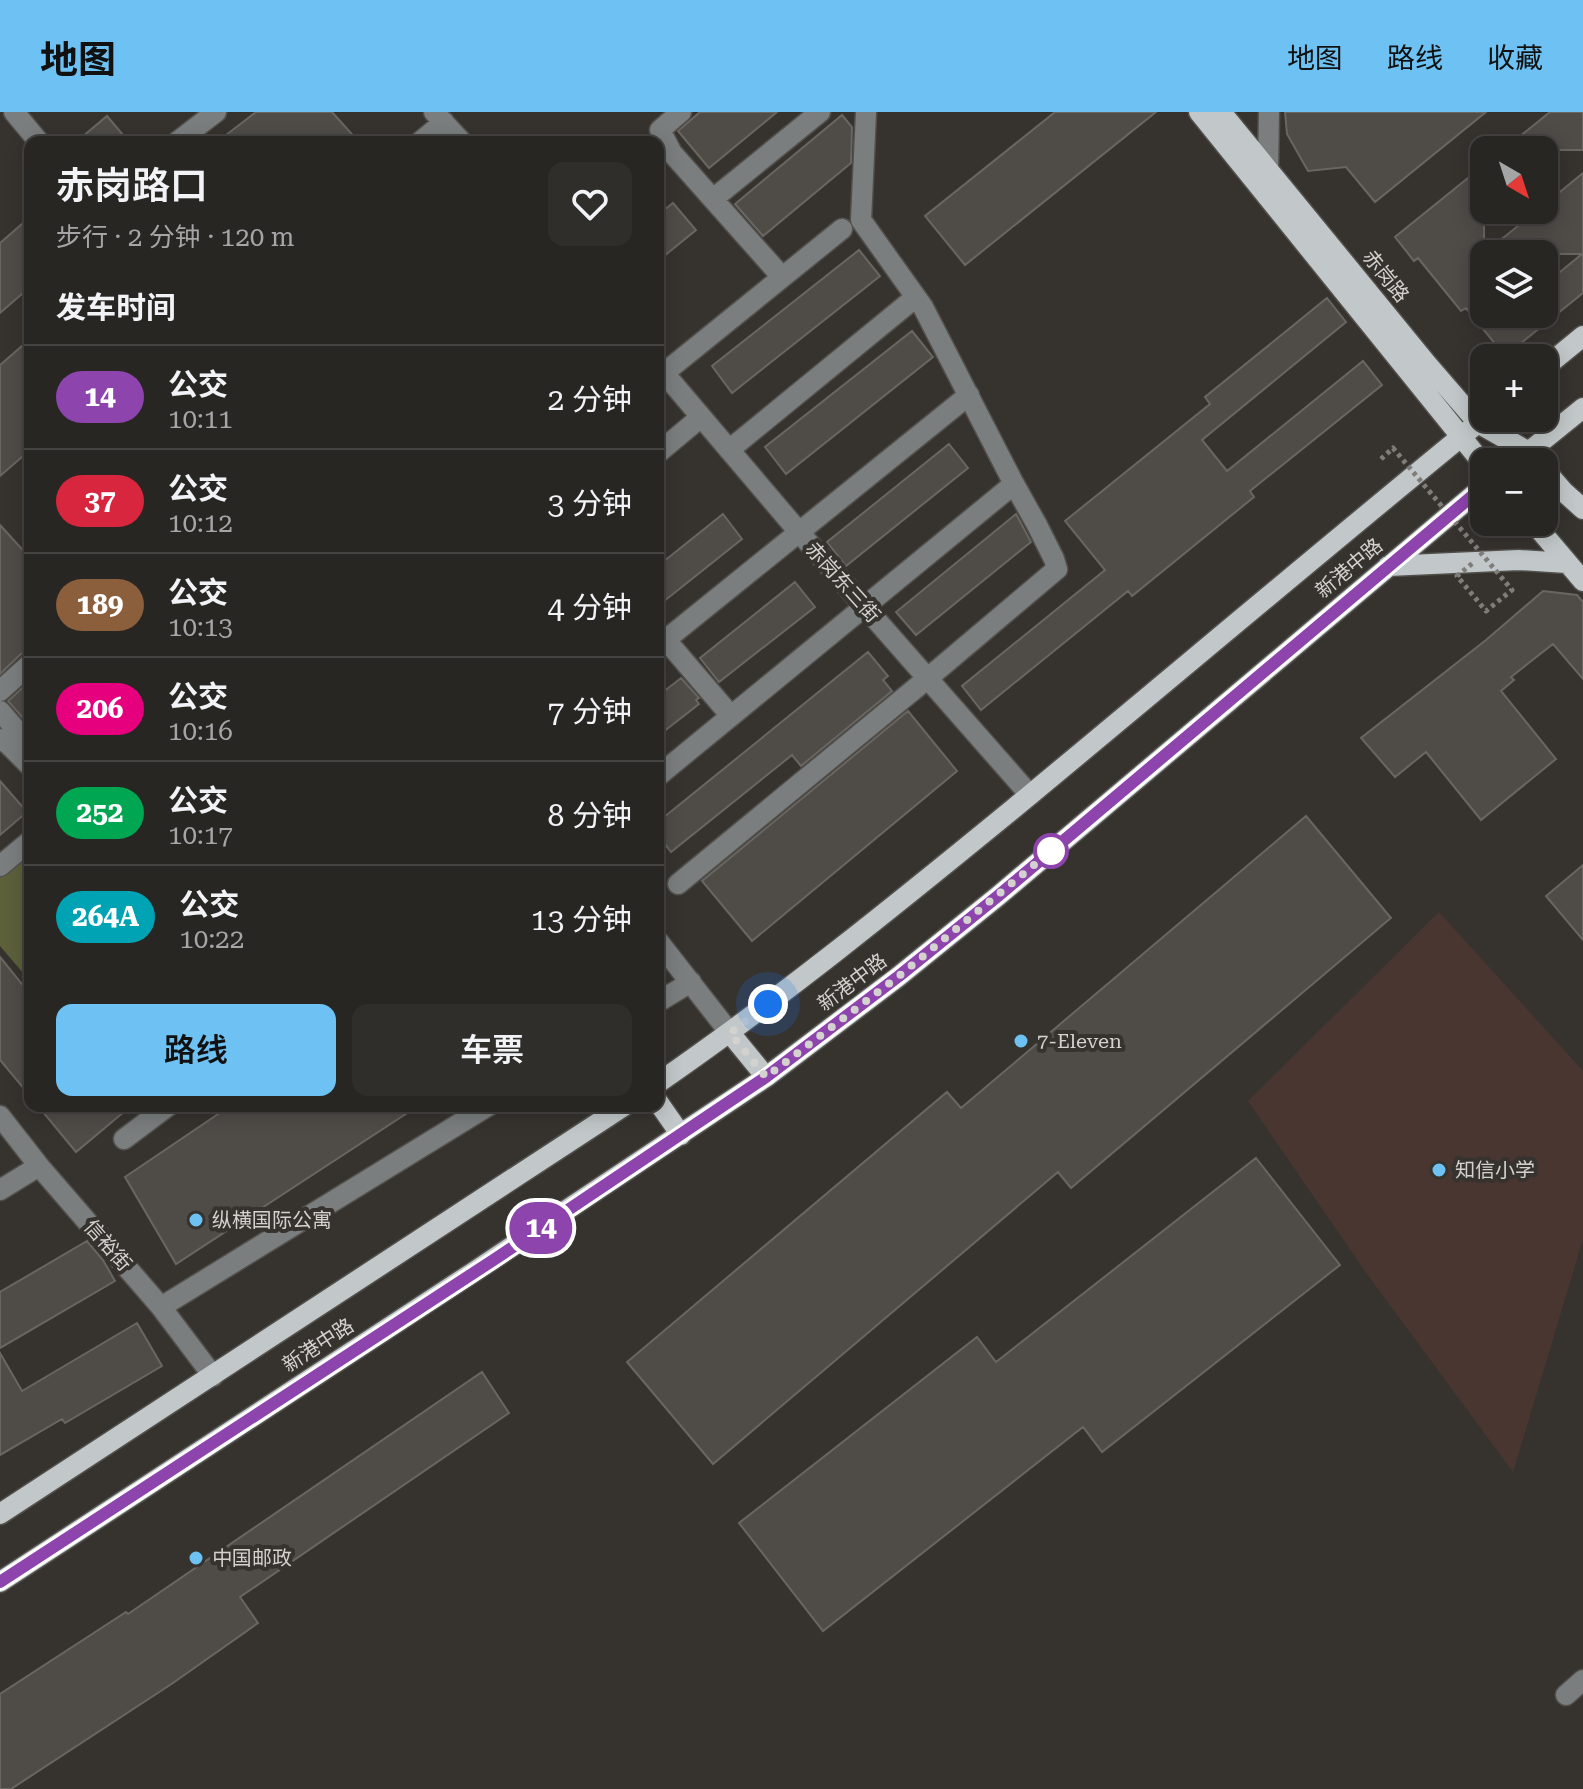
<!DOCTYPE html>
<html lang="zh">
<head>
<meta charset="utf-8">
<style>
	:root { --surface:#282623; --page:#302e2b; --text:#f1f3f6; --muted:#a5a5a6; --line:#444341; --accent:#6dc2f3 }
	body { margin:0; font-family:"Roboto Serif","Noto Sans SC",serif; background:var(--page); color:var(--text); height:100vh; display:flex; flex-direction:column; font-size:30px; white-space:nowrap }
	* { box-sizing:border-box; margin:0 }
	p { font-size:26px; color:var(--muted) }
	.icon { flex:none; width:44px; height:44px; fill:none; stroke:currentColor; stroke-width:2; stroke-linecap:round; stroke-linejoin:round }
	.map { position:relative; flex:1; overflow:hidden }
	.side { position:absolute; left:24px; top:24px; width:640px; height:976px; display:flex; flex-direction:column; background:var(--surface); border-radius:16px; box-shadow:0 4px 20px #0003,0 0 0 2px var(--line) }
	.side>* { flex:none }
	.badge { padding:0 16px; border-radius:26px; font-size:28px; line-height:52px }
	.needle { width:52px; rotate:141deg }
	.tools { position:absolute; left:1470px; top:24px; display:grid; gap:16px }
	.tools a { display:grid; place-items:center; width:88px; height:88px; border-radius:16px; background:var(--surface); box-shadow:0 4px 20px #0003,0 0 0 2px var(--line); font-size:40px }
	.you { position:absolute; width:40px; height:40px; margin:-20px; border:6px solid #fff; border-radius:50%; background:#1a73e8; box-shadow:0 0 0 12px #1a73e833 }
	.map>.badge { position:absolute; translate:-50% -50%; box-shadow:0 0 0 4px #fff }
	h2 { padding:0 32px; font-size:30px; line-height:72px }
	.round { display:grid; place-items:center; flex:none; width:84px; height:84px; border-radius:16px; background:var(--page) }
	.head { display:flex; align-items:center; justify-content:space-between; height:136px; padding:0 32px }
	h1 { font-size:38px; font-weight:600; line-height:60px }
	.button { display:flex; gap:16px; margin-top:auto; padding:16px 32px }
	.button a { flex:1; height:92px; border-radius:16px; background:var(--accent); color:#111; font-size:32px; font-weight:600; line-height:92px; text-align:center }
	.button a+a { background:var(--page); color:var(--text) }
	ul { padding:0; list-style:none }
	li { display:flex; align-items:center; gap:24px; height:104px; padding:0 32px; border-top:2px solid var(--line) }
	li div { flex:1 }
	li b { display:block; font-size:30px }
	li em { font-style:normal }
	li .badge { min-width:88px; font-weight:700; text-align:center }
	header { display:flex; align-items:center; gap:48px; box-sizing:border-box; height:112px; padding:0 40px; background:var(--accent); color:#111 }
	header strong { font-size:38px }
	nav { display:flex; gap:44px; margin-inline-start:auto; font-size:28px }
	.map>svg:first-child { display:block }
</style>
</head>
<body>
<header>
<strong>地图</strong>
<nav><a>地图</a><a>路线</a><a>收藏</a></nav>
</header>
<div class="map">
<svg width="1583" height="1677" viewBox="0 0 1583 1677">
	<rect width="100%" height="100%" fill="#36332f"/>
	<path fill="#4a3631" d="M 1439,800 L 1583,959 L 1583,1127 L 1513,1360 L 1367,1162 L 1248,989 Z"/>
	<path fill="#5c603b" d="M 30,740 L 30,869 L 0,834 L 0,765 Z"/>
	<path fill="#4f4c48" stroke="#696662" stroke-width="2" fill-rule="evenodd" d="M 256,0 L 332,0 L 359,30 L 217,30 Z
		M 700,0 L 777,0 L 709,56 L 678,19 Z
		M 1055,0 L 1156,0 L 965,153 L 925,104 Z
		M 1285,0 L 1486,0 L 1375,90 L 1346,55 L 1308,59 L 1287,22 Z
		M 1550,0 L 1583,0 L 1583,38 L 1503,38 Z
		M 842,3 L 852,15 L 851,51 L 763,124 L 735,92 Z
		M 107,4 L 129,30 L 76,30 Z
		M 1484,53 L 1484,141 L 1538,98 L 1544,98 L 1544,93 L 1583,61 L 1583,181 L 1505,244 L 1466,196 L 1461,199 L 1418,146 L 1414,149 L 1395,125 ZM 1484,142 L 1582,142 L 1544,173 L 1544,202 L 1484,202 Z
		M 673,91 L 696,118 L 658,149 L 658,103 Z
		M 30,105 L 30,175 L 0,201 L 0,131 Z
		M 859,138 L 880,164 L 732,281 L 712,254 Z
		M 1327,186 L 1346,210 L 1202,328 L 1227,359 L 1363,249 L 1382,273 L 1250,379 L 1254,385 L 1132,484 L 1128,479 L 981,598 L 962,574 L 1105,458 L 1065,409 L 1210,292 L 1205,285 Z
		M 912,219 L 933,245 L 786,362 L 765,335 Z
		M 30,227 L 30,338 L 0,364 L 0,253 Z
		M 949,332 L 968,356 L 846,454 L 827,430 Z
		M 723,402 L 742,427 L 658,494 L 658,454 Z
		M 1016,402 L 1031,430 L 916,523 L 896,500 Z
		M 0,413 L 30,446 L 30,539 L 21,542 L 0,562 Z
		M 795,470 L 815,495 L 719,570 L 700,546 Z
		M 1543,479 L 1577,483 L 1583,490 L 1583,567 L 1553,532 L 1511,565 L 1514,568 L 1501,579 L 1556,647 L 1481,708 L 1426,640 L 1395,665 L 1361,626 L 1486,528 Z
		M 868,540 L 888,564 L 883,568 L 892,579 L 801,654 L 792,643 L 671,740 L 658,723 L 658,710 Z
		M 681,566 L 699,586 L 696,588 L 699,592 L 658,624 L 658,584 Z
		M 30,569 L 30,614 L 8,589 Z
		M 908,599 L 957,659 L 752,829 L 702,769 Z
		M 0,669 L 27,700 L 0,723 Z
		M 1306,704 L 1391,806 L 1071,1076 L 1058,1060 L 713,1352 L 627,1250 L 947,980 L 961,996 Z
		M 1583,753 L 1583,828 L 1546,784 Z
		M 0,845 L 30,882 L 30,984 L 0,948 Z
		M 38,994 L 131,994 L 76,1040 Z
		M 230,994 L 418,994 L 176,1152 L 125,1065 Z
		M 1256,1046 L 1340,1153 L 1102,1340 L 1083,1315 L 823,1519 L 739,1411 L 977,1225 L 996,1250 Z
		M 87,1129 L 103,1148 L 115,1169 L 0,1236 L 0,1180 Z
		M 137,1211 L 162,1254 L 65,1311 L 62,1307 L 0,1343 L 0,1241 L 22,1279 Z
		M 482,1260 L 509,1301 L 240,1485 L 258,1511 L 173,1571 L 11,1677 L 0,1677 L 0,1582 L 126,1500 L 128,1502 Z"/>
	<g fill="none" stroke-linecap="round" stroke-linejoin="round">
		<g stroke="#52504c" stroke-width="23">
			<path id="minor" d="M 14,0 L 39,30
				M 434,0 L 462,30
				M 681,0 L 660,18 L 672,41 L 782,165
				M 177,30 L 216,0
				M 420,30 L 444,10
				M 1268,59 L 1269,0
				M 713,87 L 820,0
				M 658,254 L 799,420 L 1030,683
				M 664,261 L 842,117
				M 729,338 L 916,185
				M 658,341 L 701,305
				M 666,528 L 731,604
				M 658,534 L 969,283
				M 0,579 L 30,552
				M 0,599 L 30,634
				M 0,627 L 8,632 L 30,654
				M 658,664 L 1014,372
				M 0,754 L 30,729
				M 678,772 L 928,566 L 1057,457 L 1054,447 L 1037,413 L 1014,372 L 923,195 L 861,108 L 866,0
				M 658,829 L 730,921
				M 658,890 L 691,870
				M 0,1004 L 39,1054 L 161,1195 L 213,1264
				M 124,1027 L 168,994
				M 0,1078 L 39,1054
				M 161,1195 L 488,994
				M 1566,1583 L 1583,1568"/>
		</g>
		<g stroke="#52504c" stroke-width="23">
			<path id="major" d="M 1199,0 L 1484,353
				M 1221,0 L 1427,252 L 1478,311 L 1529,340 L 1538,350
				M 1544,256 L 1583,224
				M 1516,350 L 1583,296
				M 1544,357 L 1564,380 L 1583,397
				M 1533,410 L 1583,469
				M 1388,454 L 1519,448 L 1567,451
				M 730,921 L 766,965
				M 658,971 C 781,886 897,792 1013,697 C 1170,567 1326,435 1484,306
				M 658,990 L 681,1023
				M 0,1402 L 624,994
				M 0,1470 L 472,1161 L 766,965 L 899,864 L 998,784 L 1484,374"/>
		</g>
		<use href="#minor" stroke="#7b7e7e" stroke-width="20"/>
		<use href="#major" stroke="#c2c8c9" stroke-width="20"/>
		<path stroke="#7f7d7a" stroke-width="5" stroke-dasharray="4 4" stroke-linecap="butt" d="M 1381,347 L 1393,336 L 1512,478 L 1486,499 L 1457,464 L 1474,450"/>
	</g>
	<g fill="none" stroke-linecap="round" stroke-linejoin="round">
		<g stroke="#fff" stroke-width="18">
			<path id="line" d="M 0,1470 L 495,1147 L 766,965 L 899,864 L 998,784 L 1484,374"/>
		</g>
		<use href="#line" stroke="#8e44ad" stroke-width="12"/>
		<path stroke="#d3d2cf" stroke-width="8" stroke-dasharray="0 14.4" d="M 768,892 L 730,921 L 766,965 L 899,864 L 1051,739"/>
	</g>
	<circle fill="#fff" stroke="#8e44ad" stroke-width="4" cx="1051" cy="739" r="16"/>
	<g fill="#6dc2f3" stroke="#36332f" stroke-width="3">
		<circle cx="1021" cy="929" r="8"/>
		<circle cx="1439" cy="1058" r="8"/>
		<circle cx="196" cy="1108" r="8"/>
		<circle cx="196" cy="1446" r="8"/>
	</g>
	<g text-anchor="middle" stroke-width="8" stroke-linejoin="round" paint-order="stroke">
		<g font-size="20" fill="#d3d2cf" stroke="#36332f">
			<text transform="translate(1386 164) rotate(51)" y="7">赤岗路</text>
			<text transform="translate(1349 456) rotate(-40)" y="7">新港中路</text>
			<text transform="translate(843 470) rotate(48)" y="7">赤岗东三街</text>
			<text transform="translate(852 870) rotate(-37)" y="7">新港中路</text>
			<text transform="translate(108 1133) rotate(49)" y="7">信裕街</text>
			<text transform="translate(318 1233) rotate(-33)" y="7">新港中路</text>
		</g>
		<g font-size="20" fill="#d3d2cf" stroke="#36332f" text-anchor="start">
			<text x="1037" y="936">7-Eleven</text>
			<text x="1455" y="1065">知信小学</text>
			<text x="212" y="1115">纵横国际公寓</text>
			<text x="212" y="1453">中国邮政</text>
		</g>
	</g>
</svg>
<div class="tools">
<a><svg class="needle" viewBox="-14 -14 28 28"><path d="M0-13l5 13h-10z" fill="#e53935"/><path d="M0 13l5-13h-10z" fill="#a5a5a6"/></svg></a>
<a><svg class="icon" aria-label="layers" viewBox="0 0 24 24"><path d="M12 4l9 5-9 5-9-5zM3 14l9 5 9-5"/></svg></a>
<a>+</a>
<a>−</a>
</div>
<div class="you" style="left:768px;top:892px"></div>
<b class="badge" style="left:541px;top:1116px;background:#8e44ad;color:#fff">14</b>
<section class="side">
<div class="head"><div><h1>赤岗路口</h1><p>步行 · 2 分钟 · 120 m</p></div><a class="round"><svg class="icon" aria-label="heart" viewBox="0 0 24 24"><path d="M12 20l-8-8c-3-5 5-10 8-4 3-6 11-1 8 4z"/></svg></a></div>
<h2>发车时间</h2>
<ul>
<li><span class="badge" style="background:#8e44ad;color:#fff">14</span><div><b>公交</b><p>10:11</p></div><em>2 分钟</em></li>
<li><span class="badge" style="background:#d7263d;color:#fff">37</span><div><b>公交</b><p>10:12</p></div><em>3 分钟</em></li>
<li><span class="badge" style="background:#8b5e3c;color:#fff">189</span><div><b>公交</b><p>10:13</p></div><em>4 分钟</em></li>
<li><span class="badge" style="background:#e6007e;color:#fff">206</span><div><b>公交</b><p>10:16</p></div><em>7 分钟</em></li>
<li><span class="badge" style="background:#00a651;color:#fff">252</span><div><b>公交</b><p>10:17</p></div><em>8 分钟</em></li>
<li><span class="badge" style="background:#00a3b4;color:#fff">264A</span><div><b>公交</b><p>10:22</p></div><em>13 分钟</em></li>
</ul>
<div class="button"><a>路线</a><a>车票</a></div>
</section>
</div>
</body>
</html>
